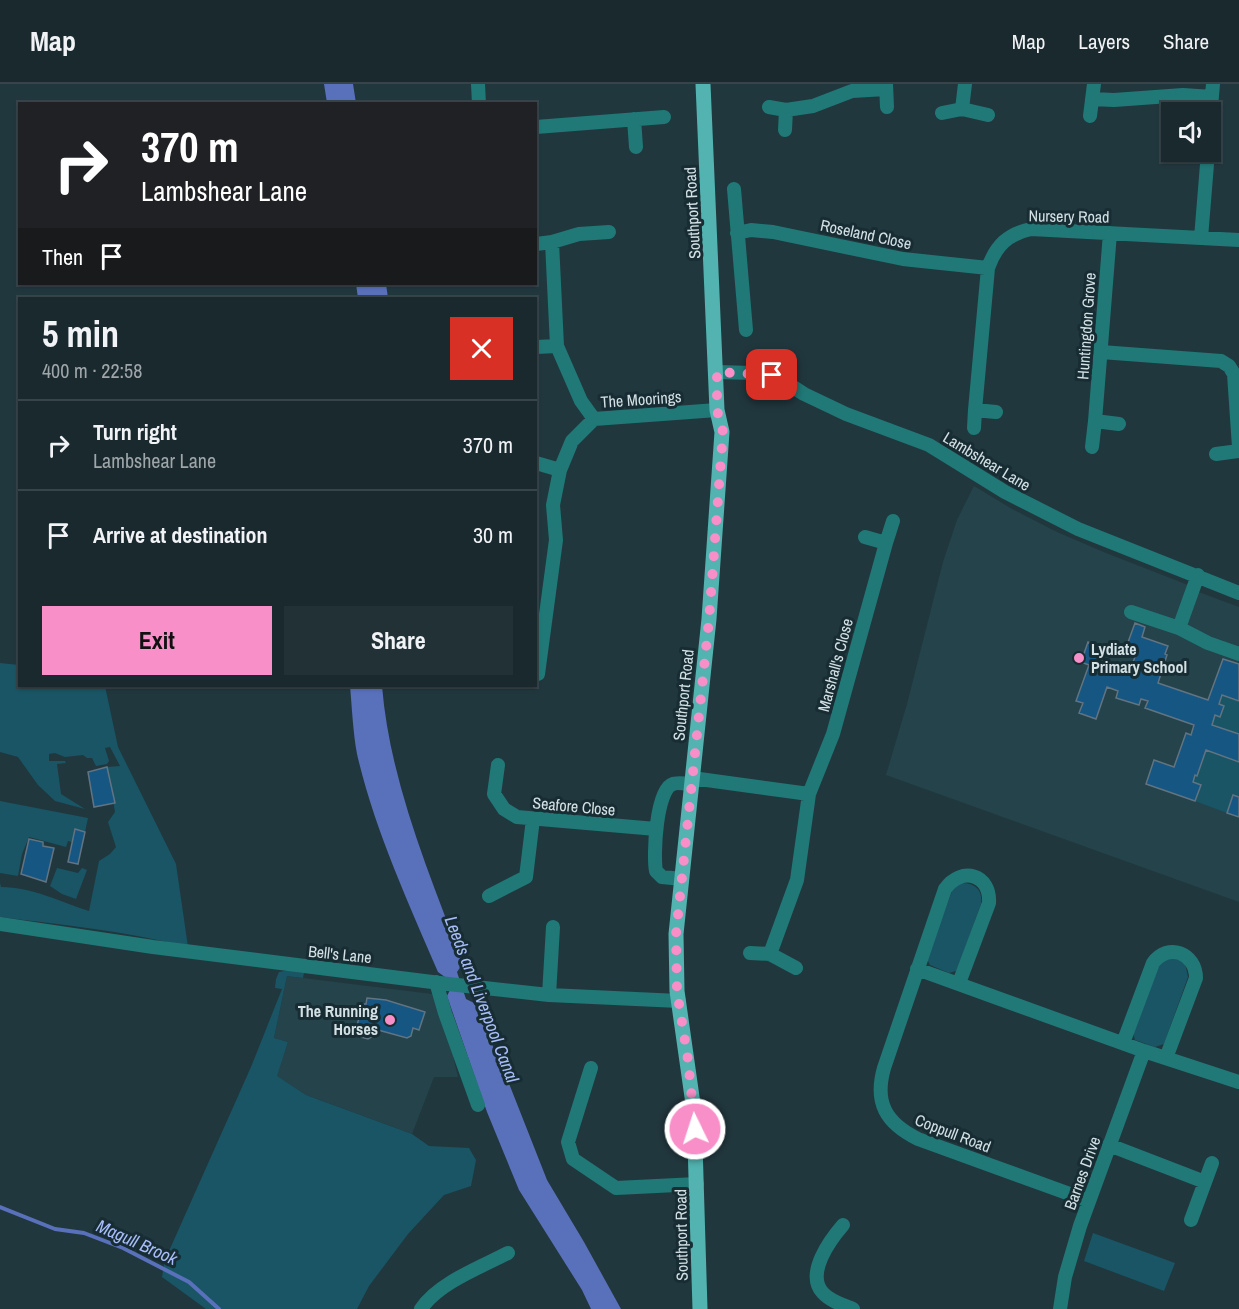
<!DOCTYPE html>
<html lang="en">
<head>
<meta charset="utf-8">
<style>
	body { margin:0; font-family:"Archivo Narrow",sans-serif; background:#223136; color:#f1f3f6; height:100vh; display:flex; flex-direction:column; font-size:22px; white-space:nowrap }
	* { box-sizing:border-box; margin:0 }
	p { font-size:20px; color:#9fa6aa }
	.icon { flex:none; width:33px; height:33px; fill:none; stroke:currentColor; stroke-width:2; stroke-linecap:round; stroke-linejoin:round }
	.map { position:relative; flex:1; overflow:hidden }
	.side { position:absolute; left:18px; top:213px; width:519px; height:390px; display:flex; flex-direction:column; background:#19292e; border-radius:0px; box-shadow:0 2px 4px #0004,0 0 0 2px #37454a }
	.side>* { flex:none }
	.hud { position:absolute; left:18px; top:18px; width:519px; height:183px; border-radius:0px; box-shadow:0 2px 4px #0004,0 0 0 2px #37454a; background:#202124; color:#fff; overflow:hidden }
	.controls { position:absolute; left:1161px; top:18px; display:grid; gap:12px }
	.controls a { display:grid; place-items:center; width:60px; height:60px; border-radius:0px; background:#19292e; box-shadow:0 2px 4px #0004,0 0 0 2px #37454a; font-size:30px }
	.pin { position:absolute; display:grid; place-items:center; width:51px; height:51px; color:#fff; margin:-26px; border-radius:12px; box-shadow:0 3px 9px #0006 }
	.me { position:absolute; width:66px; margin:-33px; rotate:356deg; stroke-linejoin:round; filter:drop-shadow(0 0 4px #0008) }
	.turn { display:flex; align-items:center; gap:21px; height:126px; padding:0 24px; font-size:27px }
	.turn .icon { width:78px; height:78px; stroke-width:2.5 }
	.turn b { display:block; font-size:42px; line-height:51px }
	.then { display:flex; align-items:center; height:57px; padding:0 24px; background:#0003; gap:12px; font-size:22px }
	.round { display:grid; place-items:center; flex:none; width:63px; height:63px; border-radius:0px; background:#223136 }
	.overview { display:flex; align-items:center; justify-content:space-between; height:102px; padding:0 24px }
	h1 { font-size:36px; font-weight:700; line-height:45px }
	.cta { display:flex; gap:12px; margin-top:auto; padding:12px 24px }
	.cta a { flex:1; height:69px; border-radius:0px; background:#f98fc8; color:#111; font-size:24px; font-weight:700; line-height:69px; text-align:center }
	.cta a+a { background:#223136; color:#f1f3f6 }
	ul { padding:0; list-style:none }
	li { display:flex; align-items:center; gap:18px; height:90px; padding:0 24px; border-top:2px solid #37454a }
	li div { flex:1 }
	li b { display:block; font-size:22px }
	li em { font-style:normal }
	header { display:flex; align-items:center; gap:36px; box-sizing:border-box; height:84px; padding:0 30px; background:#19292e; border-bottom:2px solid #37454a }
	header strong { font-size:28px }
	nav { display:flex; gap:33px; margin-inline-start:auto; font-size:21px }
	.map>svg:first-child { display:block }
	.built { fill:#24434b }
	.green { fill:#195564 }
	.water { fill:#5970bb }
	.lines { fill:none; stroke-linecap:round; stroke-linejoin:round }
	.stream { stroke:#5970bb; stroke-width:4 }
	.building { fill:#155682; stroke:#627381; stroke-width:1.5 }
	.minor { stroke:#207977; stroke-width:14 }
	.major { stroke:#52b3b0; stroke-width:15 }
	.route { stroke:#f98fc8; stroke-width:10; stroke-dasharray:0 18 }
	.poi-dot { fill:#f98fc8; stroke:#172d33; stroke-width:2 }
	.labels { text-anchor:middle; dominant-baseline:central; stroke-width:6; stroke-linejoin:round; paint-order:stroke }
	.street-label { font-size:16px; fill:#d3e0e4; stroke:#172d33 }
	.poi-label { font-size:16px; font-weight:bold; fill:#d3e0e4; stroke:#172d33; text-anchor:start }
	.water-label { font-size:18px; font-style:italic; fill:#a8bdfa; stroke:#172d33 }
</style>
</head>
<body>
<header>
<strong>Map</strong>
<nav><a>Map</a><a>Layers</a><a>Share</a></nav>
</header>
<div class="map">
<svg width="1239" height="1225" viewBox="0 0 1239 1225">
	<rect width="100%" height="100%" fill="#21373e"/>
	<path class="built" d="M974,402L1012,425L1057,448L1106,469L1188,501V504L1239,523V818L886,691L907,620L943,478L957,436Z
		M287,892L432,910L441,921L458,993H434L412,1050L306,1011L276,992L288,958L274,954Z"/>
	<path class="green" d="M0,579L19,581L20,602H105L118,663L176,780L188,863C126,847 63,841 0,833V799L1,803C32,803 61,818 89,827L99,777L110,770L116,763L108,738L115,728L107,683L120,682L110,663L105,664L109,677L107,680L96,682L92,674H87L83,671L65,673L55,669L49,670V677H65L66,679L57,680L61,710L85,725L55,717L38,701L18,673L0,668Z
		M1222,611L1239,617V650L1212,641L1215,631L1224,622L1219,620Z
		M1206,666L1239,678V713L1227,729L1195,717L1200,701L1193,698L1195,691L1197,692Z
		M0,717L88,734L85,748L75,746L72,758L68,757L66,763L29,753L22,770L18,792L0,789Z
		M57,784L78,789L82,784L87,786L76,815L62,810L50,802Z
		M962,799C975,799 983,806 981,820L958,884L956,887L949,889L930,881L927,875L953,804Z
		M1176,873L1185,879L1188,893L1164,960L1155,963L1135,956L1133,949L1161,877Z
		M289,886L304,889L303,894L287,892L274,954L288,958L277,992L306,1011L412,1050L429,1062L469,1064L476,1076L471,1102L444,1111L408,1150L369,1202L357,1225H206L162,1193L165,1176L251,983L282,905L275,904L276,895L279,888Z
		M1093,1149L1175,1179L1164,1207L1084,1177Z"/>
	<path class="water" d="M324,0H353L356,19H327Z
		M356,200H386L388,214H358Z
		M350,602H382C390,698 429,789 463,879L457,888L466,915L474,919L508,997L547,1096L584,1158L621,1225H591L582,1206L519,1106L487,1028L447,912L451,904L449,896L438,888C408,818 374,744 357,670C353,648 352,624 350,602Z"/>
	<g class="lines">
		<path class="stream" d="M0,1123L55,1145L84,1149L123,1164L189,1198L219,1225"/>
	</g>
	<path class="building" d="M1135,539L1145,543L1142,553L1168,562L1165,570L1167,571L1158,599L1208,616L1223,575L1239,580V617L1222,611L1219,620L1224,622L1220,633L1215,631L1212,641L1239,650V678L1206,666L1197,692L1195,691L1193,698L1201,701L1195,717L1146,700L1154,676L1174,683L1186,649L1191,651L1194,641L1145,624L1148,617L1141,615L1139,621L1116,614L1118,607L1107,603L1096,635L1079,629L1083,619L1076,617L1089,581L1081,578L1088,558L1103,564L1099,575L1130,586L1138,565L1127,561Z
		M107,683L115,719L94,723L88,688Z
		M1233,711L1239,713V733L1227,729Z
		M75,745L85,748L78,780L68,778Z
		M29,755L43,758V762L54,764L46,798L21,790Z
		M367,914L386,916L425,928L419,946L413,944L411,952L407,954L378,946L377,950L368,955L357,952L355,948L363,920H366Z"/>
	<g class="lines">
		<path class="minor" d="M478,0L479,20
			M886,0L887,23
			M1092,15L1114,16L1183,11L1212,13
			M769,23L786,26L785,46
			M962,25L965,0
			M786,26L813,22L852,7L886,5
			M942,29L962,25L988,31
			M1090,32L1094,0
			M634,35L636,63
			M1210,35L1213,0
			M536,43L664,33
			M734,105L746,246
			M737,149L751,146L773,148L903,175L988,184
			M1201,154L1208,68
			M552,158L557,262L581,317L594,335
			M536,160L552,158L579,150L609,148
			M536,263L557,262
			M1101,268L1221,277L1229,282L1234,290L1239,363
			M717,288L753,289L776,292L804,310L846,330L929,361L1005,408L1078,445L1239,509
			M975,326L988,184C996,161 1008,150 1031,145L1239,156
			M1095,337L1110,149
			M974,344L975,326L996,328
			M1092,363L1095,337L1119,340
			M1216,370L1239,367
			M536,379L560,386
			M865,453L886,459L893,437
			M1198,491L1179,544L1208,559L1239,570
			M1131,528L1179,544
			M538,590L556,456L553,421L560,386L572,357L594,335L717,326
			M498,681L494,710L504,725L517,733L656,745
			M692,694L809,710
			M682,795L662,793L656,787C653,772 656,705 673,700C677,698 686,700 692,700
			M489,812L526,793L533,735
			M0,840L153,863L448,900L549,911L679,917
			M750,869L770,870L796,884
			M770,870L797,796L809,710L833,650L886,459
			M917,885L1144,967L1239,998
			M436,898L445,929L478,1021
			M959,899L989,819C991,790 961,782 945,805L884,984C874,1019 886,1039 918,1055L1089,1117
			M549,911L553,843
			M1123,959L1153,879C1168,858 1196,869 1196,894L1166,974
			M591,984L568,1058L573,1075L616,1104L697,1100
			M1109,1061L1205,1098
			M1191,1136L1212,1079
			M843,1141C830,1156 805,1190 823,1209C830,1217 843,1221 853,1225
			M421,1225C438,1199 481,1183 508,1169
			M1060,1225L1065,1193L1080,1142L1144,967"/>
		<path class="major" d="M700,1225L694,1027L677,907L676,850L709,535L722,348L717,326L703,0"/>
	</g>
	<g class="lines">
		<path class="route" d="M695,1045L688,976L677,907L676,850L709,536L723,348L717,326V288L772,291"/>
	</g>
	<g class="poi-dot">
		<circle cx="1079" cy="574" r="6"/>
		<circle cx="390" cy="936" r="6"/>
	</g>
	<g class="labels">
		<g class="street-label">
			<text transform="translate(692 129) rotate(-93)">Southport Road</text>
			<text transform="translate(1069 132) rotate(1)">Nursery Road</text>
			<text transform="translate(866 150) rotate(12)">Roseland Close</text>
			<text transform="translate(1086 242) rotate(-86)">Huntingdon Grove</text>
			<text transform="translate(641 315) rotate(-4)">The Moorings</text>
			<text transform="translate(987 377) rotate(31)">Lambshear Lane</text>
			<text transform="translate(835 581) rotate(-75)">Marshall's Close</text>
			<text transform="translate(683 611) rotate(-84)">Southport Road</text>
			<text transform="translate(574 722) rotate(5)">Seafore Close</text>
			<text transform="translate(340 870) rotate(6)">Bell's Lane</text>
			<text transform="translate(953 1049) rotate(21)">Coppull Road</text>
			<text transform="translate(1082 1089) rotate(-70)">Barnes Drive</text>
			<text transform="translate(681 1151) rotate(-91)">Southport Road</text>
		</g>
		<g class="poi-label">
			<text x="1091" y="565">Lydiate<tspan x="1091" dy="18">Primary School</tspan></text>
			<text x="378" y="927" text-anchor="end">The Running<tspan x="378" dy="18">Horses</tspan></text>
		</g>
		<g class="water-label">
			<text transform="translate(482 915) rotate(69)">Leeds and Liverpool Canal</text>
			<text transform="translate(137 1158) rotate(24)">Magull Brook</text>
		</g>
	</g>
</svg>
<div class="controls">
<a><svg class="icon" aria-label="sound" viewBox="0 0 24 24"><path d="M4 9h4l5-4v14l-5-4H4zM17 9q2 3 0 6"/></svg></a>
</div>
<div class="pin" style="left:772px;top:291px;background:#d93025"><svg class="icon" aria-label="arrive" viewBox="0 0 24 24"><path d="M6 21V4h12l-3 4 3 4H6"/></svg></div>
<svg class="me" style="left:695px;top:1045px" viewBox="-20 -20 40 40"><circle r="17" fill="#f98fc8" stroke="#fff" stroke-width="3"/><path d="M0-11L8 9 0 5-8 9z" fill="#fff"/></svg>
<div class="hud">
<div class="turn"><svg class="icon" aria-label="right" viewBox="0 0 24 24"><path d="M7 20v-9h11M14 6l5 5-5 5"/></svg><div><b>370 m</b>Lambshear Lane</div></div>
<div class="then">Then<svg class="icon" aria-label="arrive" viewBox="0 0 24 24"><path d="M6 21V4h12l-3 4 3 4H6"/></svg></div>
</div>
<section class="side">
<div class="overview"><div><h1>5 min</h1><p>400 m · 22:58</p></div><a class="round" style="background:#d93025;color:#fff"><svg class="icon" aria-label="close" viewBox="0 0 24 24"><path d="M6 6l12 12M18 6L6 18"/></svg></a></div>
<ul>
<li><svg class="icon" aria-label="right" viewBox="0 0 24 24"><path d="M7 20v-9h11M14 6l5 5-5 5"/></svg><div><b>Turn right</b><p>Lambshear Lane</p></div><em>370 m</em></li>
<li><svg class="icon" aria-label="arrive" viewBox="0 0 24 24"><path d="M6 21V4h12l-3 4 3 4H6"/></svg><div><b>Arrive at destination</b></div><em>30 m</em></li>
</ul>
<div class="cta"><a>Exit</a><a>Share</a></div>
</section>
</div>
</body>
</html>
